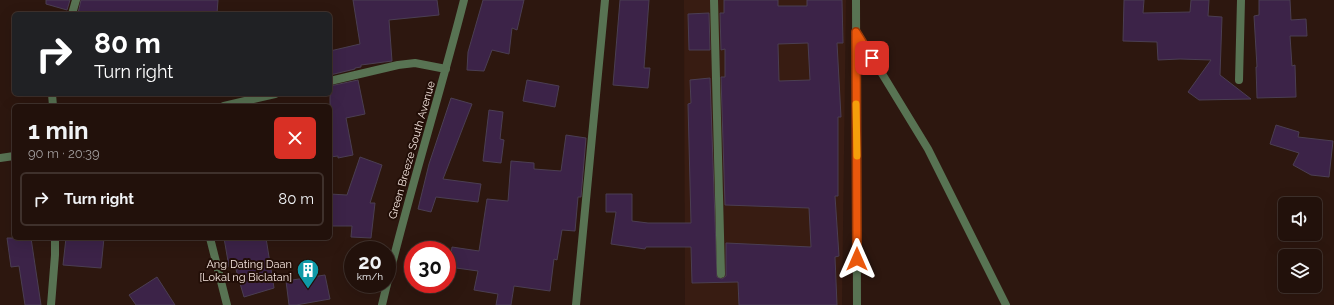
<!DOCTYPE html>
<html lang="en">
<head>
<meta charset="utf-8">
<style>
	body { margin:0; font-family:Raleway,sans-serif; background:#2a1a14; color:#f1f3f6; height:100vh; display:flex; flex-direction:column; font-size:15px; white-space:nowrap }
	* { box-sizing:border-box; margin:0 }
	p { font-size:13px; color:#a29d9d }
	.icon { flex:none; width:22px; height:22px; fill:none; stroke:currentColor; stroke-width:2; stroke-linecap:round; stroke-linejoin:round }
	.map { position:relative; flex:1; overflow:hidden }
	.side { position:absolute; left:12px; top:104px; width:320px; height:136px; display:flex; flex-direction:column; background:#22110b; border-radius:6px; box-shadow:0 4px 16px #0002,0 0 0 1px #3f312c }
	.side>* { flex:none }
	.banner { position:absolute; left:12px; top:12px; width:320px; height:84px; border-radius:6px; box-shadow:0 4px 16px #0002,0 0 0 1px #3f312c; background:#202124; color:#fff; overflow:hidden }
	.tools { position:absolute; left:1278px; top:197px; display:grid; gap:8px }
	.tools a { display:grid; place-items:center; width:44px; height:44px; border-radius:6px; background:#22110b; box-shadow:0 4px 16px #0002,0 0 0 1px #3f312c; font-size:20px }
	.speed { position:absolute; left:344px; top:241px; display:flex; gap:8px; font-size:20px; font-weight:700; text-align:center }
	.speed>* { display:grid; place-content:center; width:52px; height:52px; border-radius:50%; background:#22110b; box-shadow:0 4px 16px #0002,0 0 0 1px #3f312c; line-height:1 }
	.speed small { font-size:10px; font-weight:400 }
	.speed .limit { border:6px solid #d22; background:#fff; color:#111 }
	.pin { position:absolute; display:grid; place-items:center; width:34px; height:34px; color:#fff; margin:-17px; border-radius:8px; box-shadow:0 2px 6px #0006 }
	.me { position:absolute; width:44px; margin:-22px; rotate:0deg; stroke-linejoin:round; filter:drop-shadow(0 0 3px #0008) }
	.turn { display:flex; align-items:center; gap:14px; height:84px; padding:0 16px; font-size:18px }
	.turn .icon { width:52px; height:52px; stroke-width:2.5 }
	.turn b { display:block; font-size:28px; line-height:34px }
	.round { display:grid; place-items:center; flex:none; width:42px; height:42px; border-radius:6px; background:#2a1a14 }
	.headline { display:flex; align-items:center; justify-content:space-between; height:68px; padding:0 16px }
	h1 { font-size:24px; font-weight:700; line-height:30px }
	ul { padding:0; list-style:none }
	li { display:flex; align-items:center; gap:12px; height:54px; margin:0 8px 6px; padding:0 8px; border:2px solid #3f312c; border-radius:6px }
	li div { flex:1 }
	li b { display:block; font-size:15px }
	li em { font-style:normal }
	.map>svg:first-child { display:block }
	.built { fill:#381c12 }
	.building { fill:#3c2348; stroke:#4b3e52; fill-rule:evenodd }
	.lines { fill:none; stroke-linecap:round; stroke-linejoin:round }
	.lane { stroke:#587353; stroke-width:8 }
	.street { stroke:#587353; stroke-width:8 }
	.route-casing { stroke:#983908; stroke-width:10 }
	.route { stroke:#ea580c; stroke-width:7 }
	.slow { stroke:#f59e0b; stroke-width:7 }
	.labels { text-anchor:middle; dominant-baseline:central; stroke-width:4; stroke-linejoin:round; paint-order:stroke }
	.street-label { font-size:11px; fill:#f6e6e0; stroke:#220e07 }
	.poi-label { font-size:11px; fill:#f6e6e0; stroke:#220e07; text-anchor:end }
</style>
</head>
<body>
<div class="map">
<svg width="1334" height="305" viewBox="0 0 1334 305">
	<rect width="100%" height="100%" fill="#2d170f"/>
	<path class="built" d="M684,0H846L842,305H685Z"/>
	<path class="building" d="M46,0H70L67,10L46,4Z
		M81,0H218L217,14H80L78,13Z
		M353,0H437L439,15L389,20L392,61L361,65V67L355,68V69L330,75V51L360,44Z
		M483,0H524L517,30L512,28L509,54L492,50L484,71L467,70L468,52Z
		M620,0H649L644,68H650L648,88L613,85Z
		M724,0H778V6H807V0H842L843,43H837L841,117H838V196H835L839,256L835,257L837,305H739L738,282L692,283L691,247H646L645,249L611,244L616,212H606V194H632V221L648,223H691L688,104L691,103L690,80L710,78L717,277L722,279L726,276V243L811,247L809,208L725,205L721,77H725V49L721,50L720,13H724ZM808,43L810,80L779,81L778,44Z
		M1124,0H1144L1143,13L1190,12L1191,0H1209L1208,16L1222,17L1220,75L1251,99L1199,100L1188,92L1211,60L1180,59L1158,60L1157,42L1123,41Z
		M1259,0H1290L1291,20L1306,19L1307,36H1290L1292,66L1295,65L1296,97L1257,98L1256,67H1257L1254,16L1259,15Z
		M709,13L710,50H689L688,14Z
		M358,80L365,114L346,118L353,155L338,158V156L330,157V86Z
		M527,80L559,86L555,107L523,101Z
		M451,98L472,104L443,179L481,184L478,202L436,197L431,212L418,209L429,164Z
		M489,110L503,112L500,139L504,140L501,163L483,161Z
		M1276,125L1299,132L1298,137L1333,141L1329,177L1311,175L1293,165L1299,153L1270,144Z
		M566,135L586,138L581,197H578L575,231L562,230L557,260L554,259L550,291L514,286L511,305H496L498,294L474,290L478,271L449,267L452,247L479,251L487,199L508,201L511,161L534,163V169L561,171Z
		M360,157L382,165L370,203H375L371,238L351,237L352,226H330V194L347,195Z
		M7,238H31L41,305H25L19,266L11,267Z
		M66,238H104L101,268L63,265Z
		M224,238H266L274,288L244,297L235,266L229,267Z
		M325,275L330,299L296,305H289L286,281Z
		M157,277L175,305H136L129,295Z"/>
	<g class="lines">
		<path class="lane" d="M714,0L721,274
			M210,238L227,305"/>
		<path class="street" d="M856,0L857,305
			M72,14L76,0
			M856,31L928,149L1006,305
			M1239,80L1241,0
			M330,81L398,65L415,63L446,69
			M52,94L53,106
			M224,106L275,94
			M0,158L14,156
			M51,305L55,255V238
			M382,305C406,202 438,102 464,0
			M576,305L605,0"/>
	</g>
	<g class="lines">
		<g class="route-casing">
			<path id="route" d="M857,259L856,32L872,58"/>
		</g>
		<use href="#route" class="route"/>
		<path class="slow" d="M856,104L857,156"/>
	</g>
	<defs>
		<g id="building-pin" transform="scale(1.15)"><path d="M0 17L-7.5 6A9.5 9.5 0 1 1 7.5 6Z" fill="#0f9aa8" stroke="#220e07"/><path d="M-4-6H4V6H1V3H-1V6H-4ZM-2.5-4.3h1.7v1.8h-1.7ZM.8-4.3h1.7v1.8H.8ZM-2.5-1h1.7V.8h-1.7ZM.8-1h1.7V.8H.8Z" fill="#fff"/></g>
	</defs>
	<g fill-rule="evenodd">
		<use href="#building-pin" x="308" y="270"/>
	</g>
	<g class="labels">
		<g class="street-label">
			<text transform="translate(412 150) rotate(-74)">Green Breeze South Avenue</text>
		</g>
		<g class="poi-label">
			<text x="292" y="264">Ang Dating Daan<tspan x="292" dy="13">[Lokal ng Biclatan]</tspan></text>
		</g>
	</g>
</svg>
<div class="tools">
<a><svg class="icon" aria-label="sound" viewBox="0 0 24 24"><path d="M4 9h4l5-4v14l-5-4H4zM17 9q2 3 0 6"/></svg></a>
<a><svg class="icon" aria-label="layers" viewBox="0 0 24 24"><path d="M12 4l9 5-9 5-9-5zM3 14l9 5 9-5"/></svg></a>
</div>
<div class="speed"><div>20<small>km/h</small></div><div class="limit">30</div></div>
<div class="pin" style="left:872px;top:58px;background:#d93025"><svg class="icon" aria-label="arrive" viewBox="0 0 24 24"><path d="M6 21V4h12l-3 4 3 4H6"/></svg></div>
<svg class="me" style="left:857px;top:259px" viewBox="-20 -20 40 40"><path d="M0-17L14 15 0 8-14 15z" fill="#ea580c" stroke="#fff" stroke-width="4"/></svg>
<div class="banner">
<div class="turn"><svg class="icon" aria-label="right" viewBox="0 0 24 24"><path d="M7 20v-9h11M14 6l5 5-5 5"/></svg><div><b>80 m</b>Turn right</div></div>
</div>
<section class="side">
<div class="headline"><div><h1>1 min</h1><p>90 m · 20:39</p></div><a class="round" style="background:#d93025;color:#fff"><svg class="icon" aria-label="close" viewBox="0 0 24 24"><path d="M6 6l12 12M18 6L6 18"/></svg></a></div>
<ul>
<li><svg class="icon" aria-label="right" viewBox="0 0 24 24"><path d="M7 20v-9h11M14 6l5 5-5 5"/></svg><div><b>Turn right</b></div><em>80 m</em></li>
</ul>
</section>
</div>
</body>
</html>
